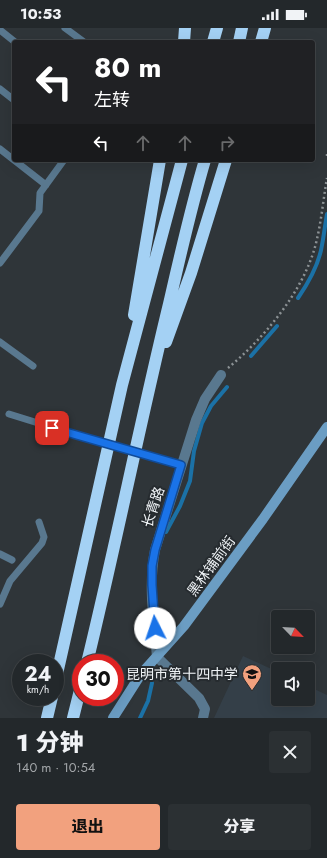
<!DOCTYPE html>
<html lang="zh">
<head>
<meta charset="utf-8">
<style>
	body { margin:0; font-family:Jost,"Noto Sans SC",sans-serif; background:#2b3033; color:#f1f3f6; height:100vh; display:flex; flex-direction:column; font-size:15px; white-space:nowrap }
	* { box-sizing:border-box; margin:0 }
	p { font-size:13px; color:#a3a6a9 }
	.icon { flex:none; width:22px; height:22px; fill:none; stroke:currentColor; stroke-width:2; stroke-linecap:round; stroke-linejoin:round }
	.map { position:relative; height:690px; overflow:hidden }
	.drawer { display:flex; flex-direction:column; background:#23282b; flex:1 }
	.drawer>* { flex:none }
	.guide { position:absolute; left:12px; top:12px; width:303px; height:122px; border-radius:4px; box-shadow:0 4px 16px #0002,0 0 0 1px #404447; background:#202124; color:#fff; overflow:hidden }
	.needle { width:26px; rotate:115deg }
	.fabs { position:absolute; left:271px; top:582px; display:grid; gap:8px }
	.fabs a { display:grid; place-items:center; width:44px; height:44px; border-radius:4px; background:#23282b; box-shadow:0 4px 16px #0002,0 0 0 1px #404447; font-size:20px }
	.speed { position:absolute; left:12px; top:626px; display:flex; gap:8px; font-size:20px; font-weight:700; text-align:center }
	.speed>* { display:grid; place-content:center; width:52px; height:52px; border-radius:50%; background:#23282b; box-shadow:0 4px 16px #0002,0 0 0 1px #404447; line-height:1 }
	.speed small { font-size:10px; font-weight:400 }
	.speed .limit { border:6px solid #d22; background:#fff; color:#111 }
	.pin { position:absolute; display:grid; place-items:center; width:34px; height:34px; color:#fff; margin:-17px; border-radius:8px; box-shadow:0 2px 6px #0006 }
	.me { position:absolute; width:44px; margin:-22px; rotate:356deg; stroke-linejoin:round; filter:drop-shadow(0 0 3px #0008) }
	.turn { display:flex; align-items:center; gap:14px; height:84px; padding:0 16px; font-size:18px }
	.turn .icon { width:52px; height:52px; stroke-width:2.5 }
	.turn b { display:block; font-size:28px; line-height:34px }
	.lanes { display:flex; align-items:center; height:38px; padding:0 16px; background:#0003; justify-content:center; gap:20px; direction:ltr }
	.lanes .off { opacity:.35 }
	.round { display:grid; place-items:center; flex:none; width:42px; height:42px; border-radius:4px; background:#2b3033 }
	.head { display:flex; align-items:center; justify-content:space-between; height:68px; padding:0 16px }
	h1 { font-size:24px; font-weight:800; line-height:30px }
	.button { display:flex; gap:8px; margin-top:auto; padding:8px 16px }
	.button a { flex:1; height:46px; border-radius:4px; background:#f2a17e; color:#111; font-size:16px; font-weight:800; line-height:46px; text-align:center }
	.button a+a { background:#2b3033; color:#f1f3f6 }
	.status { display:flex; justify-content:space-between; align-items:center; height:28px; padding:0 20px; background:#23282b; direction:ltr }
	.status svg { height:11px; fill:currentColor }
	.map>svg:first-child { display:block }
	.built { fill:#343f48 }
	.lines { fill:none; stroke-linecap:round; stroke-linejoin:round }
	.stream { stroke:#1b71a6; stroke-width:4 }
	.path { stroke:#8c9295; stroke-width:2.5; stroke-dasharray:2 3; stroke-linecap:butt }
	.lane { stroke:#59788f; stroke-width:7 }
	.street { stroke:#59788f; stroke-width:10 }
	.secondary { stroke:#6b9dc3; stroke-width:10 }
	.highway { stroke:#a4d1f4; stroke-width:12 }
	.route-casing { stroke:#114b97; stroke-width:10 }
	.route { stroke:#1a73e8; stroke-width:7 }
	.labels { text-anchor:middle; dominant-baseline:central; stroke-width:4; stroke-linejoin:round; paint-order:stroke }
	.street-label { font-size:14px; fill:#eff3f6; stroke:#262b2f }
	.poi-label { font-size:14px; fill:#eff3f6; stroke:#262b2f; text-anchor:end }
</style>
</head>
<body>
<div class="status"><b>10:53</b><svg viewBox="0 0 49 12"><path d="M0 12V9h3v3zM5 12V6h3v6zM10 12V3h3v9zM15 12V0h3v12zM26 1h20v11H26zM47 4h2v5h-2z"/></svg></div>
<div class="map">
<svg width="327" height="690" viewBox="0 0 327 690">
	<rect width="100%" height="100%" fill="#2f3539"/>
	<path class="built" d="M243,628L278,644V671H308V658L327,667V690H214Z"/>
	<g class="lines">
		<path class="stream" d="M298,270C309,254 319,237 322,217C324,207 325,197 327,186
			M251,328L277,298
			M166,504L180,478L190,453L194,423L202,395L211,378L227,359
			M140,690L148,673L152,655"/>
		<path class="path" d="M327,126V129
			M228,340C264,310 302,265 315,219C321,197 323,173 327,150"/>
		<path class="lane" d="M65,0L84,14
			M0,2L15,14
			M0,61L14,72
			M0,121L14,132
			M14,132L46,157
			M0,235L39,183L40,165L64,132
			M0,314L33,338
			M9,386L80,408L181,437
			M0,526L12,532
			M0,576L10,553L42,515L44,509L39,494"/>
		<path class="street" d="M203,690L205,681L199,670L157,629C154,594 148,557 155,522L196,392L205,371L221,347"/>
		<path class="secondary" d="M113,690L141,646L184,598L263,491L327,399"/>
		<path class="highway" d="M184,14L185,0
			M213,14L217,0
			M239,14L242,0
			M261,14L265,0
			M134,287L160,132
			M166,314L191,245L226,132
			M87,635C116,516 140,395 169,276C180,228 191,179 205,132
			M55,655L122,357L182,132
			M47,690L52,669
			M73,690L81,658"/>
	</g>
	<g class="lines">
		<g class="route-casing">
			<path id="route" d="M52,400L181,437L155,522L152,538V557L155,600"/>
		</g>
		<use href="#route" class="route"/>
	</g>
	<defs>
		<g id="school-pin" transform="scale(1)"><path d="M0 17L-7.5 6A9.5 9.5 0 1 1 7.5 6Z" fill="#f2a17e" stroke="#262b2f"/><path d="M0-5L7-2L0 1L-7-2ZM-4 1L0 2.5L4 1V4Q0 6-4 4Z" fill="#111"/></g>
	</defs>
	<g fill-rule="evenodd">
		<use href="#school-pin" x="252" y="646"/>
	</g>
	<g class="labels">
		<g class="street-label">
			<text transform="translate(153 479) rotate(-72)">长青路</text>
			<text transform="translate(211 538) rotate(-54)">黑林铺前街</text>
		</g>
		<g class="poi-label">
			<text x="238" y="646">昆明市第十四中学</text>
		</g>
	</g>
</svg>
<div class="fabs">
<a><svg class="needle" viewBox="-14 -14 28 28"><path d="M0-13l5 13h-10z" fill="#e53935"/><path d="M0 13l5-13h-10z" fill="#a3a6a9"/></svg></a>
<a><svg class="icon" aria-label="sound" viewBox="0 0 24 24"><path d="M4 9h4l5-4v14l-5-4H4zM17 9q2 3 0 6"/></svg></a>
</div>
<div class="speed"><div>24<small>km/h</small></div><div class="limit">30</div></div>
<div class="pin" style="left:52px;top:400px;background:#d93025"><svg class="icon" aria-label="arrive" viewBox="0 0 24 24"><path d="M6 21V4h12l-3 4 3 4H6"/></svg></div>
<svg class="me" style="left:155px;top:600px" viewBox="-20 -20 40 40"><circle r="19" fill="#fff"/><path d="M0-13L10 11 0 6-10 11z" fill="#1a73e8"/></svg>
<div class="guide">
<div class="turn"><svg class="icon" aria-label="left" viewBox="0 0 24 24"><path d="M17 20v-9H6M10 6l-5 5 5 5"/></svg><div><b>80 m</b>左转</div></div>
<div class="lanes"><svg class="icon" aria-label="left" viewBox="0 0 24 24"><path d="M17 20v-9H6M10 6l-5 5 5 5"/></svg><svg class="icon off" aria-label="ahead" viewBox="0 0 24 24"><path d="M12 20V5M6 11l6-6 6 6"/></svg><svg class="icon off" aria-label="ahead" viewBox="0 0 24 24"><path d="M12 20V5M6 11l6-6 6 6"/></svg><svg class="icon off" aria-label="right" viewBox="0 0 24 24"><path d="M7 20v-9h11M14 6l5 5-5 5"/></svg></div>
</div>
</div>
<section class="drawer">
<div class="head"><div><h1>1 分钟</h1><p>140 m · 10:54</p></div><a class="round"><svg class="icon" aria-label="close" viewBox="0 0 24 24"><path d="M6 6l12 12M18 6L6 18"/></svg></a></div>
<div class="button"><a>退出</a><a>分享</a></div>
</section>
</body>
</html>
